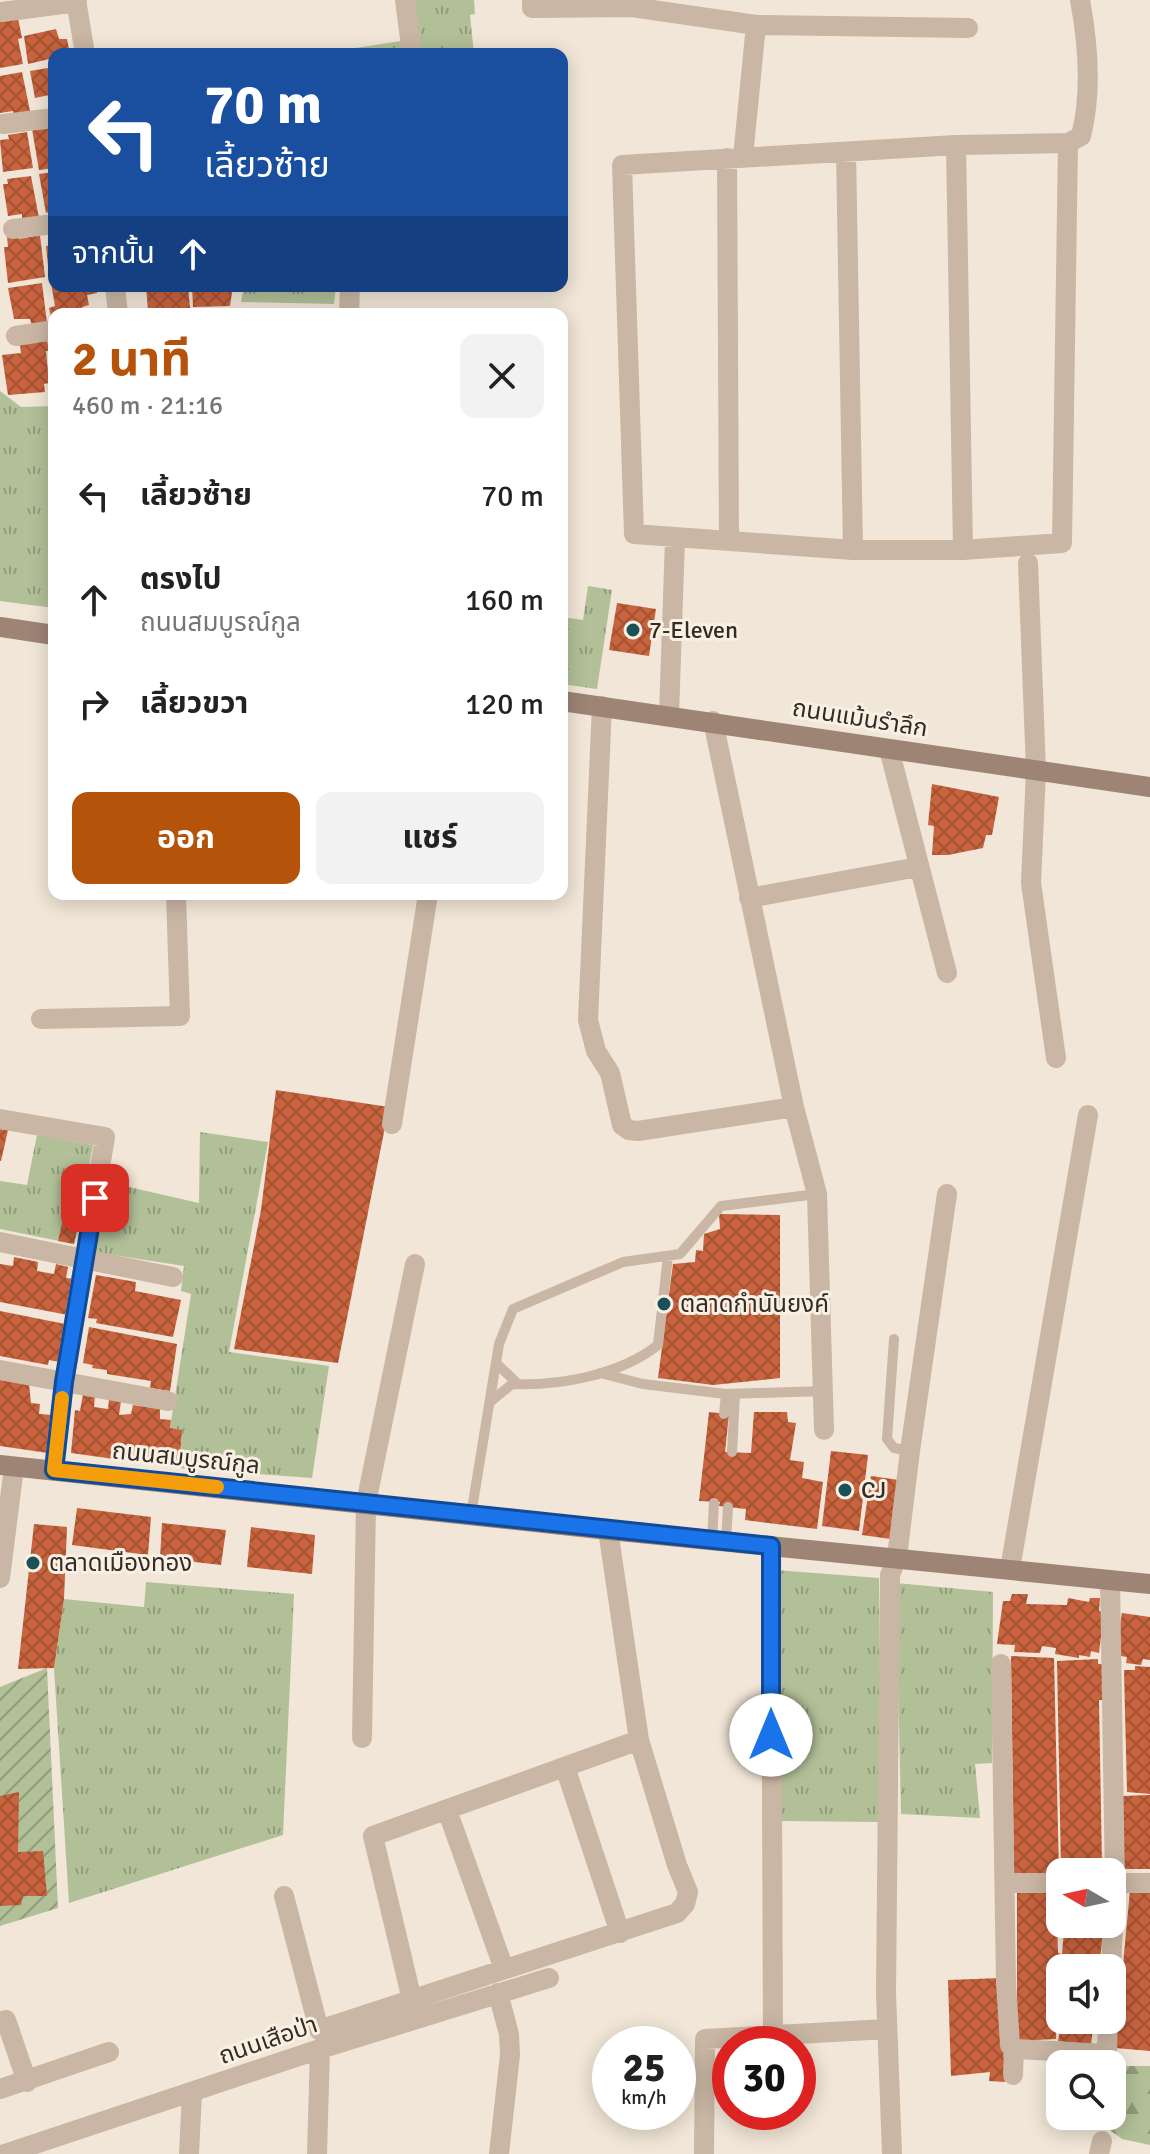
<!DOCTYPE html>
<html lang="th">
<head>
<meta charset="utf-8">
<style>
	body { margin:0; font-family:Signika,"Noto Sans Thai",sans-serif; background:#f2f2f2; color:#222; height:100vh; display:flex; flex-direction:column; font-size:30px; white-space:nowrap }
	* { box-sizing:border-box; margin:0 }
	p { font-size:26px; color:#767676 }
	.icon { flex:none; width:44px; height:44px; fill:none; stroke:currentColor; stroke-width:2; stroke-linecap:round; stroke-linejoin:round }
	.map { position:relative; flex:1; overflow:hidden }
	.side { position:absolute; left:48px; top:308px; width:520px; height:592px; display:flex; flex-direction:column; background:#fff; border-radius:16px; box-shadow:0 4px 20px #0003 }
	.side>* { flex:none }
	.top-card { position:absolute; left:48px; top:48px; width:520px; height:244px; border-radius:16px; box-shadow:0 4px 20px #0003; background:#1a4fa0; color:#fff; overflow:hidden }
	.needle { width:52px; rotate:279deg }
	.controls { position:absolute; left:1046px; top:1858px; display:grid; gap:16px }
	.controls a { display:grid; place-items:center; width:80px; height:80px; border-radius:16px; background:#fff; box-shadow:0 4px 20px #0003; font-size:40px }
	.speed { position:absolute; left:592px; top:2026px; display:flex; gap:16px; font-size:40px; font-weight:700; text-align:center }
	.speed>* { display:grid; place-content:center; width:104px; height:104px; border-radius:50%; background:#fff; box-shadow:0 4px 20px #0003; line-height:1 }
	.speed small { font-size:20px; font-weight:400 }
	.speed .limit { border:12px solid #d22; background:#fff; color:#111 }
	.pin { position:absolute; display:grid; place-items:center; width:68px; height:68px; color:#fff; margin:-34px; border-radius:16px; box-shadow:0 4px 12px #0006 }
	.me { position:absolute; width:88px; margin:-44px; rotate:0deg; stroke-linejoin:round; filter:drop-shadow(0 0 6px #0008) }
	.turn { display:flex; align-items:center; gap:28px; height:168px; padding:0 24px; font-size:36px }
	.turn .icon { width:104px; height:104px; stroke-width:2.5 }
	.turn b { display:block; font-size:56px; line-height:68px }
	.then { display:flex; align-items:center; height:76px; padding:0 24px; background:#0003; gap:16px; font-size:30px }
	.round { display:grid; place-items:center; flex:none; width:84px; height:84px; border-radius:16px; background:#f2f2f2 }
	.overview { display:flex; align-items:center; justify-content:space-between; height:136px; padding:0 24px }
	h1 { font-size:48px; font-weight:700; line-height:60px; color:#b45309 }
	.button { display:flex; gap:16px; margin-top:auto; padding:16px 24px }
	.button a { flex:1; height:92px; border-radius:16px; background:#b45309; color:#fff; font-size:32px; font-weight:700; line-height:92px; text-align:center }
	.button a+a { background:#f2f2f2; color:#222 }
	ul { padding:0; list-style:none }
	li { display:flex; align-items:center; gap:24px; height:104px; padding:0 24px }
	li div { flex:1 }
	li b { display:block; font-size:30px }
	li em { font-style:normal }
	.map>svg:first-child { display:block }
	.grass { fill:url(#grass-tufts) }
	.forest { fill:url(#forest-firs) }
	.garden { fill:url(#garden-furrows) }
	.building { fill:url(#building-cross-hatch) }
	.lines { fill:none; stroke-linecap:round; stroke-linejoin:round }
	.lane { stroke:#c9b6a4; stroke-width:10 }
	.street { stroke:#c9b6a4; stroke-width:20 }
	.secondary { stroke:#9d8475; stroke-width:20 }
	.route-casing { stroke:#114b97; stroke-width:20 }
	.route { stroke:#1a73e8; stroke-width:14 }
	.slow { stroke:#f59e0b; stroke-width:14 }
	.poi-dot { fill:#1b5156; stroke:#f9f0e4; stroke-width:3 }
	.labels { text-anchor:middle; dominant-baseline:central; stroke-width:6; stroke-linejoin:round; paint-order:stroke }
	.poi-label { font-size:24px; fill:#342a26; stroke:#f9f0e4; text-anchor:start }
	.street-label { font-size:24px; fill:#342a26; stroke:#f9f0e4 }
</style>
</head>
<body>
<div class="map">
<svg width="1150" height="2154" viewBox="0 0 1150 2154">
	<defs>
		<pattern id="grass-tufts" width="24" height="20" patternUnits="userSpaceOnUse" patternTransform="scale(2)"><rect width="24" height="20" fill="#b2c098"/><path d="M3 7l-1-3M5 7V3M7 7l1-3M15 17l-1-3M17 17v-4M19 17l1-3" fill="none" stroke="#929c7c"/></pattern>
		<pattern id="forest-firs" width="22" height="20" patternUnits="userSpaceOnUse" patternTransform="scale(2)"><rect width="22" height="20" fill="#b2c098"/><path d="M5 1l3.5 6h-7zM16 11l3.5 6h-7z" fill="#929c7c"/></pattern>
		<pattern id="garden-furrows" width="10" height="10" patternUnits="userSpaceOnUse" patternTransform="scale(2)"><rect width="10" height="10" fill="#b2c098"/><path d="M-1 1l2-2M0 10L10 0M9 11l2-2" fill="none" stroke="#929c7c"/></pattern>
		<pattern id="building-cross-hatch" width="8" height="8" patternUnits="userSpaceOnUse" patternTransform="scale(2)"><rect width="8" height="8" fill="#c8633e"/><path d="M0 0l8 8M0 8l8-8" fill="none" stroke="#a35234"/></pattern>
	</defs>
	<rect width="100%" height="100%" fill="#f1e6d7"/>
	<path class="grass" d="M411,0H474L475,14L470,15L474,54H418Z
		M401,41L403,54H338L355,48Z
		M244,286H336L334,304L241,302Z
		M0,391L21,407L54,406V608L0,601Z
		M588,586L612,590L597,689L562,684V617L583,620Z
		M200,1132L268,1142L229,1352L329,1366L312,1478L179,1468L182,1431L170,1428L191,1294L181,1291L184,1266L94,1252L107,1182L199,1203Z
		M37,1135L93,1145L74,1244L0,1229V1181L27,1185Z
		M775,1570L879,1578L881,1822L780,1821Z
		M146,1582L294,1594L283,1835L69,1903L54,1668L64,1599L144,1607Z
		M896,1583L993,1592L992,1763L975,1764L980,1818L901,1814Z"/>
	<path class="forest" d="M1112,2066H1150V2145L1122,2139L1111,2131Z"/>
	<path class="garden" d="M47,1668L58,1908L0,1926V1687Z"/>
	<path class="building" d="M18,18L22,38L18,39L23,64L0,68V20Z
		M56,29L59,39H67L70,54H54V58L28,64L24,36Z
		M54,67V94L35,98L30,71Z
		M22,72L30,111L13,114V111L0,113V76Z
		M54,126V168L39,170L32,129Z
		M27,132L33,168L3,172L0,140L9,139L8,135Z
		M54,172V211L46,213L39,174Z
		M31,176L39,218L22,220V214L8,216L3,184H8L7,179Z
		M40,235L45,277L8,283L4,247H8L7,237L19,236V239Z
		M54,245V275L49,276L46,246Z
		M54,282V286H97V293L87,295L89,305L82,307L83,314H54L53,325L49,308L55,306L51,283Z
		M42,283L47,323L32,326L30,319H14L8,288Z
		M146,286H188L190,308L148,311Z
		M192,286H233L230,306L193,307Z
		M47,340L49,351H46L49,383L44,384L45,392L8,395L2,355L21,353L20,345Z
		M54,352V381H52L48,353Z
		M617,603L656,609L649,656L609,650Z
		M932,784L999,797L992,835H986L983,848L948,855H932L934,826L928,825Z
		M276,1090L389,1107L338,1363L234,1349L261,1210Z
		M0,1129L8,1130L1,1161H0Z
		M719,1214L780,1215V1378L713,1385L658,1378L673,1264L695,1262L696,1250L703,1251L704,1234L720,1229Z
		M63,1219L79,1221L74,1244L58,1241Z
		M14,1257L38,1262L37,1271L54,1274L56,1264L68,1267L66,1278L74,1279L68,1315L0,1302V1264L13,1266Z
		M96,1275L136,1282L135,1291L181,1300L173,1337L96,1323L97,1319L88,1318Z
		M0,1311L65,1324L59,1362L49,1360L48,1365L0,1356Z
		M89,1327L177,1344L170,1391L150,1388L151,1381L107,1374V1370L92,1368L93,1365L83,1363Z
		M0,1378L29,1384L31,1403L40,1404L39,1414L53,1415L48,1453L0,1446Z
		M83,1394L95,1396L94,1407L108,1409L109,1399L121,1401L119,1415L131,1414L133,1405L160,1409V1419L171,1420L170,1428L182,1430L179,1468L71,1453L75,1410L80,1411Z
		M709,1412L729,1414L725,1452L751,1453L754,1412H787L788,1422L796,1423L790,1460L804,1462L802,1478L823,1482L817,1529L745,1520L746,1509L719,1506L720,1502L699,1501Z
		M831,1451L868,1455L859,1531L822,1526Z
		M871,1476L899,1480L891,1539L862,1535Z
		M77,1508L151,1517L148,1555L72,1545Z
		M162,1523L226,1530L221,1565L160,1558Z
		M34,1524L67,1527L64,1599L54,1668L18,1669Z
		M251,1527L315,1535L312,1574L247,1567Z
		M1012,1594H1028L1026,1604L1067,1605L1068,1598L1089,1602L1090,1598H1100L1099,1611L1104,1612L1099,1653L1091,1651L1090,1657L1079,1655V1658L1055,1654L1056,1648L1042,1646L1040,1653L1014,1652L1015,1645L997,1644L1003,1601H1010Z
		M1122,1613L1150,1617V1660L1143,1659L1141,1665L1126,1663L1127,1657L1115,1655Z
		M1011,1656L1054,1658L1059,1873L1014,1875Z
		M1098,1659V1664H1105V1700H1099L1102,1866L1061,1867L1057,1661Z
		M1135,1666L1150,1667V1794L1127,1792L1124,1670H1135Z
		M19,1792L18,1852L43,1851L47,1896H23L21,1905L0,1906V1796Z
		M1150,1795V1869H1124L1121,1796Z
		M1017,1888L1056,1889L1058,1953L1062,1954L1064,1930L1059,1929L1060,1924H1104L1099,1968H1059V1982L1055,1984L1056,2039L1017,2041Z
		M1130,1891H1150V2051L1115,2048Z
		M1000,1978L1005,2082L989,2081L990,2072L951,2076L948,1980Z
		M1058,2020H1094L1091,2045L1058,2041L1061,2026H1057Z"/>
	<g class="lines">
		<path class="lane" d="M894,1339L887,1439L894,1448L910,1451
			M496,1363L518,1384
			M600,1373L643,1384L726,1394L824,1391
			M490,1402L512,1384C560,1386 620,1375 658,1345L668,1256
			M724,1414L726,1394
			M732,1452L735,1394
			M471,1515L499,1344L513,1309L623,1262L680,1254L721,1206L817,1194
			M712,1540L714,1503
			M726,1542L728,1507"/>
		<path class="street" d="M76,0L85,54
			M405,0L412,54
			M532,0V8L632,7L756,25L968,28
			M2,12L77,2
			M3,124L54,118
			M1068,143L1062,543L963,550H853L634,534L622,165L956,145L1068,143L1081,136C1092,93 1088,43 1080,0
			M956,145L963,550
			M846,152L853,550
			M743,157L756,25
			M727,158L729,541
			M13,229L54,224
			M115,286L118,314
			M349,314L350,286
			M16,336L54,330
			M1028,563L1036,771L1031,883L1056,1058
			M602,706L588,1020L596,1051L610,1073L622,1125L629,1130L638,1131L794,1107
			M669,715L675,539
			M713,721L794,1107L817,1194L824,1430
			M889,749L947,973
			M749,898L918,867
			M41,1019L180,1016L176,894
			M0,1119L105,1137L64,1382L54,1470
			M392,1124L428,894
			M0,1242L173,1277
			M0,1370L168,1401
			M771,1546L773,2037
			M1010,1569L1088,1115
			M0,1578L14,1467
			M1110,1580L1115,1883L1111,1968
			M1001,1664L1006,1983L1010,2045L1016,2049L1107,2054L1108,2020
			M362,1738L366,1503L415,1264
			M565,1767L620,1933
			M447,1810L504,1969
			M1005,1883H1060
			M1112,1883H1150
			M284,1896L319,2030L677,1913L685,1904L688,1892L677,1865L639,1740L608,1530
			M498,1993L509,2034L510,2055L499,2154
			M412,2000L373,1836L639,1740
			M0,2022L6,2020L27,2082
			M1013,2075L1014,2048
			M0,2089L109,2052
			M5,2154L320,2049L549,1978
			M189,2154L192,2093
			M317,2154L320,2049
			M704,2154L705,2039L887,2029
			M892,2154L886,1993L890,1575L897,1557L910,1451L947,1194
			M1099,2154L1102,2141"/>
		<path class="secondary" d="M0,627L54,635
			M562,701L1150,787
			M0,1465L599,1529L1150,1584"/>
	</g>
	<g class="lines">
		<g class="route-casing">
			<path id="route" d="M95,1198L64,1382L54,1470L771,1546V1735"/>
		</g>
		<use href="#route" class="route"/>
		<path class="slow" d="M62,1398L54,1470L217,1487"/>
	</g>
	<g class="poi-dot">
		<circle cx="633" cy="630" r="8"/>
		<circle cx="664" cy="1304" r="8"/>
		<circle cx="845" cy="1490" r="8"/>
		<circle cx="33" cy="1563" r="8"/>
	</g>
	<g class="labels">
		<g class="poi-label">
			<text x="649" y="630">7-Eleven</text>
			<text x="680" y="1304">ตลาดกำนันยงค์</text>
			<text x="861" y="1490">CJ</text>
			<text x="49" y="1563">ตลาดเมืองทอง</text>
		</g>
		<g class="street-label">
			<text transform="translate(860 718) rotate(9)">ถนนแม้นรำลึก</text>
			<text transform="translate(186 1458) rotate(6)">ถนนสมบูรณ์กูล</text>
			<text transform="translate(268 2040) rotate(-19)">ถนนเสือป่า</text>
		</g>
	</g>
</svg>
<div class="controls">
<a><svg class="needle" viewBox="-14 -14 28 28"><path d="M0-13l5 13h-10z" fill="#e53935"/><path d="M0 13l5-13h-10z" fill="#767676"/></svg></a>
<a><svg class="icon" aria-label="sound" viewBox="0 0 24 24"><path d="M4 9h4l5-4v14l-5-4H4zM17 9q2 3 0 6"/></svg></a>
<a><svg class="icon" aria-label="search" viewBox="0 0 24 24"><circle cx="10" cy="10" r="6"/><path d="M15 15l6 6"/></svg></a>
</div>
<div class="speed"><div>25<small>km/h</small></div><div class="limit">30</div></div>
<div class="pin" style="left:95px;top:1198px;background:#d93025"><svg class="icon" aria-label="arrive" viewBox="0 0 24 24"><path d="M6 21V4h12l-3 4 3 4H6"/></svg></div>
<svg class="me" style="left:771px;top:1735px" viewBox="-20 -20 40 40"><circle r="19" fill="#fff"/><path d="M0-13L10 11 0 6-10 11z" fill="#1a73e8"/></svg>
<div class="top-card">
<div class="turn"><svg class="icon" aria-label="left" viewBox="0 0 24 24"><path d="M17 20v-9H6M10 6l-5 5 5 5"/></svg><div><b>70 m</b>เลี้ยวซ้าย</div></div>
<div class="then">จากนั้น<svg class="icon" aria-label="ahead" viewBox="0 0 24 24"><path d="M12 20V5M6 11l6-6 6 6"/></svg></div>
</div>
<section class="side">
<div class="overview"><div><h1>2 นาที</h1><p>460 m · 21:16</p></div><a class="round"><svg class="icon" aria-label="close" viewBox="0 0 24 24"><path d="M6 6l12 12M18 6L6 18"/></svg></a></div>
<ul>
<li><svg class="icon" aria-label="left" viewBox="0 0 24 24"><path d="M17 20v-9H6M10 6l-5 5 5 5"/></svg><div><b>เลี้ยวซ้าย</b></div><em>70 m</em></li>
<li><svg class="icon" aria-label="ahead" viewBox="0 0 24 24"><path d="M12 20V5M6 11l6-6 6 6"/></svg><div><b>ตรงไป</b><p>ถนนสมบูรณ์กูล</p></div><em>160 m</em></li>
<li><svg class="icon" aria-label="right" viewBox="0 0 24 24"><path d="M7 20v-9h11M14 6l5 5-5 5"/></svg><div><b>เลี้ยวขวา</b></div><em>120 m</em></li>
</ul>
<div class="button"><a>ออก</a><a>แชร์</a></div>
</section>
</div>
</body>
</html>
